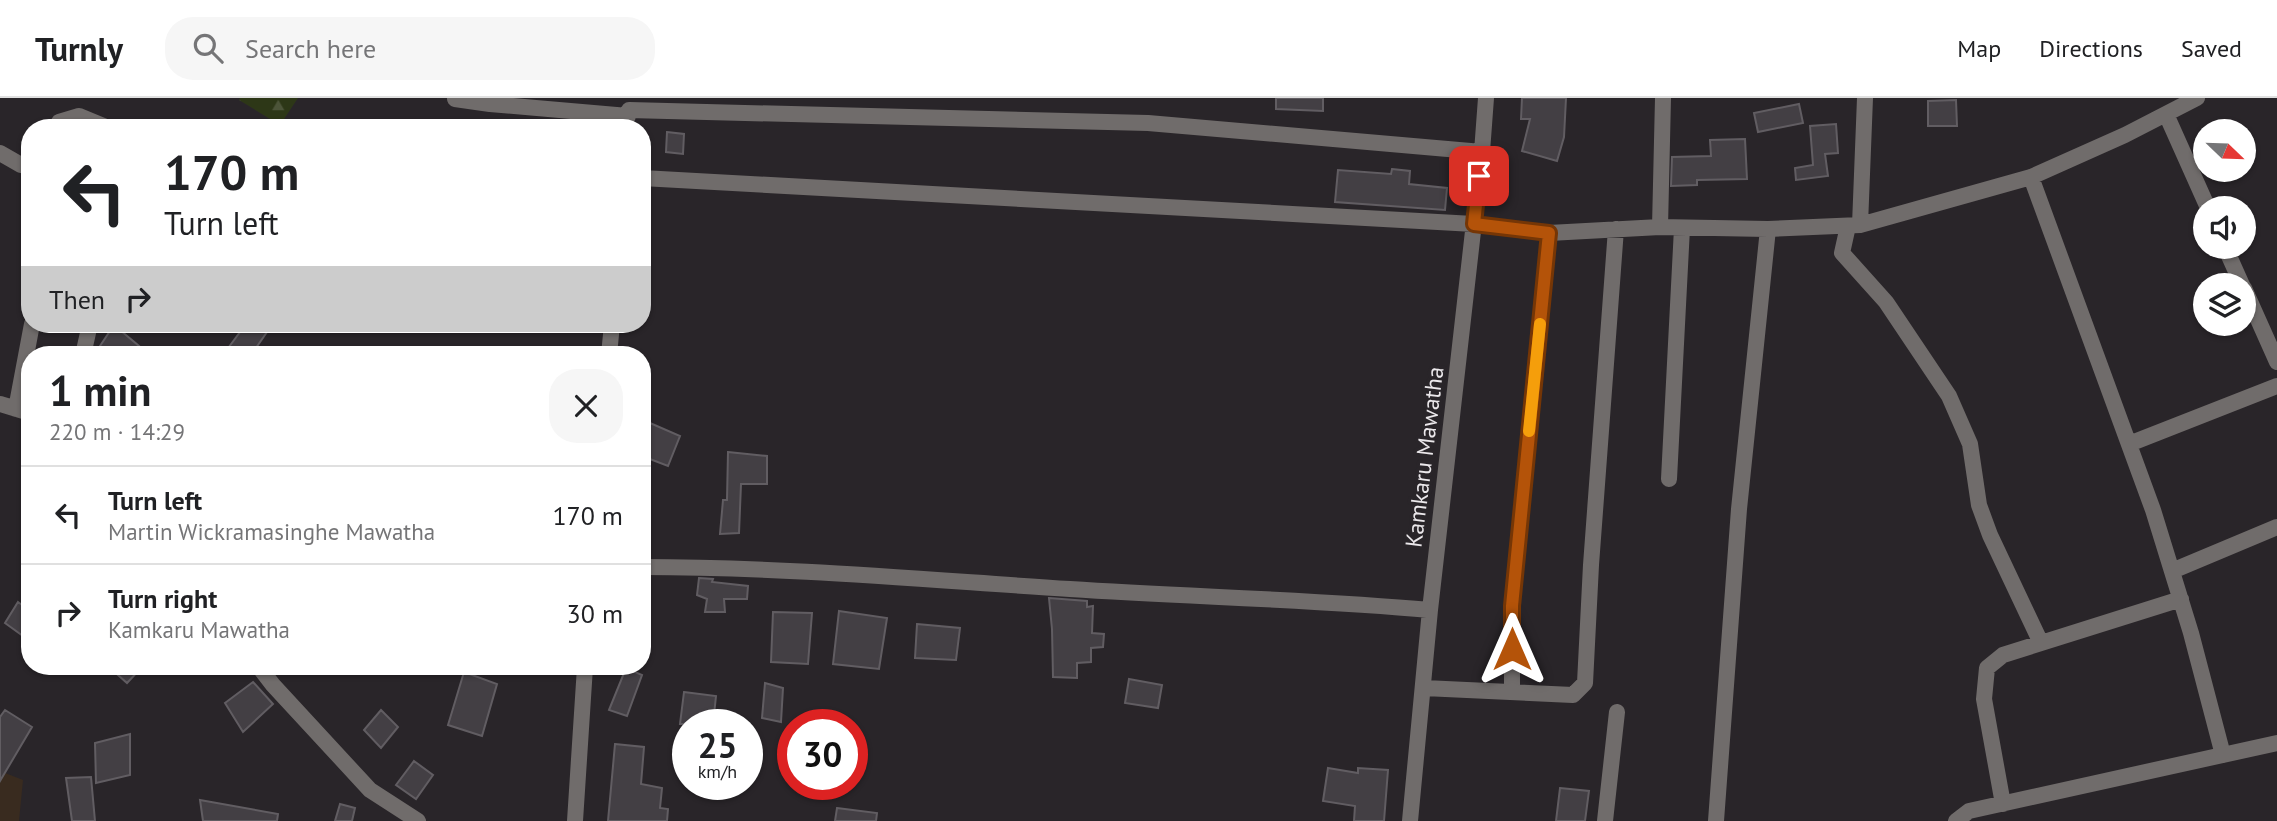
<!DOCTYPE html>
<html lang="en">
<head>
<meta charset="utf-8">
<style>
	body { margin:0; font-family:"PT Sans",sans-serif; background:#f6f6f6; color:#202124; height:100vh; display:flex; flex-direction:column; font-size:26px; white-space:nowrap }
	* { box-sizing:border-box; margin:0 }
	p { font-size:23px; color:#757577 }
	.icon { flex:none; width:38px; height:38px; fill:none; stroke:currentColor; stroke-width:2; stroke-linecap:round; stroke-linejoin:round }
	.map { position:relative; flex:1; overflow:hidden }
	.side { position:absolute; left:21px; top:248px; width:630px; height:329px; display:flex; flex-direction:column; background:#fff; border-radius:28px; box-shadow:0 2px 5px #0004 }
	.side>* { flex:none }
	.hud { position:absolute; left:21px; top:21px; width:630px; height:214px; border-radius:28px; box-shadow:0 2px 5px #0004; background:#fff; color:#202124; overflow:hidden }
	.needle { width:46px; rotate:113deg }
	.tools { position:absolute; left:2193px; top:21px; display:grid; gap:14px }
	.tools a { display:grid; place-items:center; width:63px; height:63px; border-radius:50%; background:#fff; box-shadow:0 2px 5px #0004; font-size:35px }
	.speed { position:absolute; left:672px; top:611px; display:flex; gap:14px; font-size:35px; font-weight:700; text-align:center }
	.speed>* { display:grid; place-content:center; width:91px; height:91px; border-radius:50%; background:#fff; box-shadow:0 2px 5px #0004; line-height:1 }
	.speed small { font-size:18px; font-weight:400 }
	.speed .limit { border:10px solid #d22; background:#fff; color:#111 }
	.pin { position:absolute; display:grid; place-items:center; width:60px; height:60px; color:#fff; margin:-30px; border-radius:14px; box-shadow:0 4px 10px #0006 }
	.me { position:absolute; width:77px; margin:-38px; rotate:0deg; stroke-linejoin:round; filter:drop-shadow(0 0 5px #0008) }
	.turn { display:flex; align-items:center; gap:24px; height:147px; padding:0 28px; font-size:32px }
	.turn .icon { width:91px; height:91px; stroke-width:2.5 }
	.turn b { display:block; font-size:49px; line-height:60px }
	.then { display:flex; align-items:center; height:66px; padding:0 28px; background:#0003; gap:14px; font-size:26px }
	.round { display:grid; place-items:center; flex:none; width:74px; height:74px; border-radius:28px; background:#f6f6f6 }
	.overview { display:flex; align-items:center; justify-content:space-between; height:119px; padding:0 28px }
	h1 { font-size:42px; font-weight:700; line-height:52px }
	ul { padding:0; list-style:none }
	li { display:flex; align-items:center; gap:21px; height:98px; padding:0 28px; border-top:2px solid #e0e0e0 }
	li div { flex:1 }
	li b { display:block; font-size:26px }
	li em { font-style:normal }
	header { display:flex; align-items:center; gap:42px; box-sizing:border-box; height:98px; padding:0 35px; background:#fff; border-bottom:2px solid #e0e0e0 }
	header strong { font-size:33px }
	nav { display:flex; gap:38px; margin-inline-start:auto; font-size:24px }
	.search { width:490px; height:63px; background:#f6f6f6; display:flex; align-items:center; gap:18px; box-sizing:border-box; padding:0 24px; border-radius:28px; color:#757577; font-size:26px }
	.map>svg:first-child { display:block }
	.commercial { fill:#392b1f }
	.forest { fill:url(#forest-firs) }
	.building { fill:#433f44; stroke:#615d62; stroke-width:2 }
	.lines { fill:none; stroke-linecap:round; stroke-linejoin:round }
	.minor { stroke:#706c6b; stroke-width:16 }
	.route-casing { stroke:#753606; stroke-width:18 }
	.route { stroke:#b45309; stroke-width:12 }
	.slow { stroke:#f59e0b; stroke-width:12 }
	.labels { text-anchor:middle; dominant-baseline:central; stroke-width:7; stroke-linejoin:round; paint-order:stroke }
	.street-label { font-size:23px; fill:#ebe8eb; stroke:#292529 }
</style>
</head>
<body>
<header>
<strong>Turnly</strong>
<div class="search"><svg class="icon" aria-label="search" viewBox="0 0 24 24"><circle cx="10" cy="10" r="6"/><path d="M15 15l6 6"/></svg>Search here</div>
<nav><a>Map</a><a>Directions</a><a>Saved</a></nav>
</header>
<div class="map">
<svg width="2277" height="723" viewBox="0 0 2277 723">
	<defs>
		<pattern id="forest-firs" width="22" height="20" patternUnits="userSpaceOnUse" patternTransform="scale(1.75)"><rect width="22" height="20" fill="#2d3717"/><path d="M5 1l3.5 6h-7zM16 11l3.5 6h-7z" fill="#4c5439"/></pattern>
	</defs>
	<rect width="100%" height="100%" fill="#292529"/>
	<path class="commercial" d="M0,673L23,682L19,723H0Z"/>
	<path class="forest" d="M240,0H298L280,27L239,2Z"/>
	<path class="building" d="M1276,0H1323V13L1276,11Z
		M1522,0H1566L1564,39L1557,63L1522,53L1530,21H1521Z
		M1956,2L1957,28H1928V3Z
		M1799,6L1803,25L1758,34L1754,15Z
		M1836,26L1838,55L1825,56L1828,78L1796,82L1795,70L1813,67L1810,28Z
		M667,34L684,36L683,56L666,54Z
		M1745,41L1747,81L1697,82V87L1671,88L1672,59L1711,58L1710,42Z
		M1392,71L1410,73L1409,86L1447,90L1445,112L1335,104L1338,72L1391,76Z
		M246,226H256L267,234L251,257H223Z
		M114,227L139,248L132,257H94Z
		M650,325L680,338L668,368L642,358V344Z
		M728,354L767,358V386H741L739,435L720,436L723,402H727Z
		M699,480L713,481L712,484L748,488L747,501H724L725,514H705L707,501L697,497Z
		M1049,500L1087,503V509L1093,508L1092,535L1104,536L1103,549L1091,550V564L1077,565V580L1053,579L1052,531Z
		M18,504L30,513V543L5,525Z
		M839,513L887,520L879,571L833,566Z
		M773,514L812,515L808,566L771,564Z
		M917,526L960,530L956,562L915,560Z
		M109,569H142L127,585Z
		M626,570L642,577L627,618L609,612Z
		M464,574L497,586L482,638L448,627Z
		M1129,581L1162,587L1158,610L1125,605Z
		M253,584L273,606L243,634L225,605Z
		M765,585L783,590L781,624L762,620Z
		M684,594L716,598L713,626H680Z
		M5,612L32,629L0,683V619Z
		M381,612L398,629L381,650L364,632Z
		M130,636V677L96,685L95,645Z
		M615,646L644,649L641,686L662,690L660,710L668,711L667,723H608Z
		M414,663L433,677L416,701L396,687Z
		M1328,670L1358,675V670L1388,672L1384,723H1354L1355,708L1323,703Z
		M91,679L95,723H72L66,680Z
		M1560,690L1589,693L1585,723H1556Z
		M200,702L278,716L277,723H203Z
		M340,706L355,710L352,723H335Z
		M837,710L877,715L876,723H835Z"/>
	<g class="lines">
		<path class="minor" d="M455,1L490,6L628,18
			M629,12L1148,25L1482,54
			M2166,16L2208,110
			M56,30L59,24L79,18L108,30
			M0,55L21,67L30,69
			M2031,79L2153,412L2191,535L2223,657
			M642,80L1474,126L1549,135L1660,129L1768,131L1860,127L2031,79L2125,37L2197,0
			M1860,127L1865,0
			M1848,128L1842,155L1886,204L1949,298L1970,346L1979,407L1990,437L2041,545
			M1660,129L1663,0
			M2225,149L2242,187
			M2244,190L2277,264
			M83,257L90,226
			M609,257L612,226
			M0,306L30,315
			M16,311L32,226
			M2129,346L2277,288
			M1669,381L1682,130
			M642,469C785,469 928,482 1070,491C1190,499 1310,501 1430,512
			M2172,473L2277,429
			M259,569L273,587L370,692L418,723
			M1424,590L1573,597L1585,585L1591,467L1616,131
			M1512,594V508L1549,135
			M2003,706L1984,601L1987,570L2003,557L2181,501
			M575,723L585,569
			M1410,723L1430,512L1482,54L1486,0
			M1605,723L1617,614
			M1716,723L1739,411L1768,131
			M1956,723L1969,713L2277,645"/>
	</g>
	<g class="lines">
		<g class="route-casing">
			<path id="route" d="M1479,78L1474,126L1549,135L1512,508V551"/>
		</g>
		<use href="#route" class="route"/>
		<path class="slow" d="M1529,333L1540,226"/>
	</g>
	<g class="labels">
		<g class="street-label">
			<text transform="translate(1424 359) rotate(-83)">Kamkaru Mawatha</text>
		</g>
	</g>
</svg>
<div class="tools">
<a><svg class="needle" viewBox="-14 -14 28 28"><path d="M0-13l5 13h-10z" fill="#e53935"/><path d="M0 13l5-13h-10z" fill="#757577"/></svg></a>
<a><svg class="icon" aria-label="sound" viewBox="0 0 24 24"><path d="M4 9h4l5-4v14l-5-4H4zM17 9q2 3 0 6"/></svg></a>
<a><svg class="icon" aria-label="layers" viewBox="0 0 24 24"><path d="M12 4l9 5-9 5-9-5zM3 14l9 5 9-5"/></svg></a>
</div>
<div class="speed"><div>25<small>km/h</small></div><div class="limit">30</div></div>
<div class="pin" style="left:1479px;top:78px;background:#d93025"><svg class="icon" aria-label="arrive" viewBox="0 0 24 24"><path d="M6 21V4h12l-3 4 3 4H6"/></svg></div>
<svg class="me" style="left:1512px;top:551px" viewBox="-20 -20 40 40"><path d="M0-17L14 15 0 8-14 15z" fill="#b45309" stroke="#fff" stroke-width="4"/></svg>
<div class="hud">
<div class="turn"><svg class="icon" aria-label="left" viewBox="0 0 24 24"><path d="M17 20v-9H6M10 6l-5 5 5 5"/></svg><div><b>170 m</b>Turn left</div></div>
<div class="then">Then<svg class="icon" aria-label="right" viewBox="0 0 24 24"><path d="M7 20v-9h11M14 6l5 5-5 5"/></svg></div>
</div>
<section class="side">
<div class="overview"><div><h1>1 min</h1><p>220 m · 14:29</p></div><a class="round"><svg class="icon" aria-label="close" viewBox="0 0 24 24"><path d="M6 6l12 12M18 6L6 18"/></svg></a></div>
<ul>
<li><svg class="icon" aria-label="left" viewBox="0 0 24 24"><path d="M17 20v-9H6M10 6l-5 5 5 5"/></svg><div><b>Turn left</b><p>Martin Wickramasinghe Mawatha</p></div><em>170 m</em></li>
<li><svg class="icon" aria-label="right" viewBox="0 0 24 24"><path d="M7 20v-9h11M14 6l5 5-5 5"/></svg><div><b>Turn right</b><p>Kamkaru Mawatha</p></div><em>30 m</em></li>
</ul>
</section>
</div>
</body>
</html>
